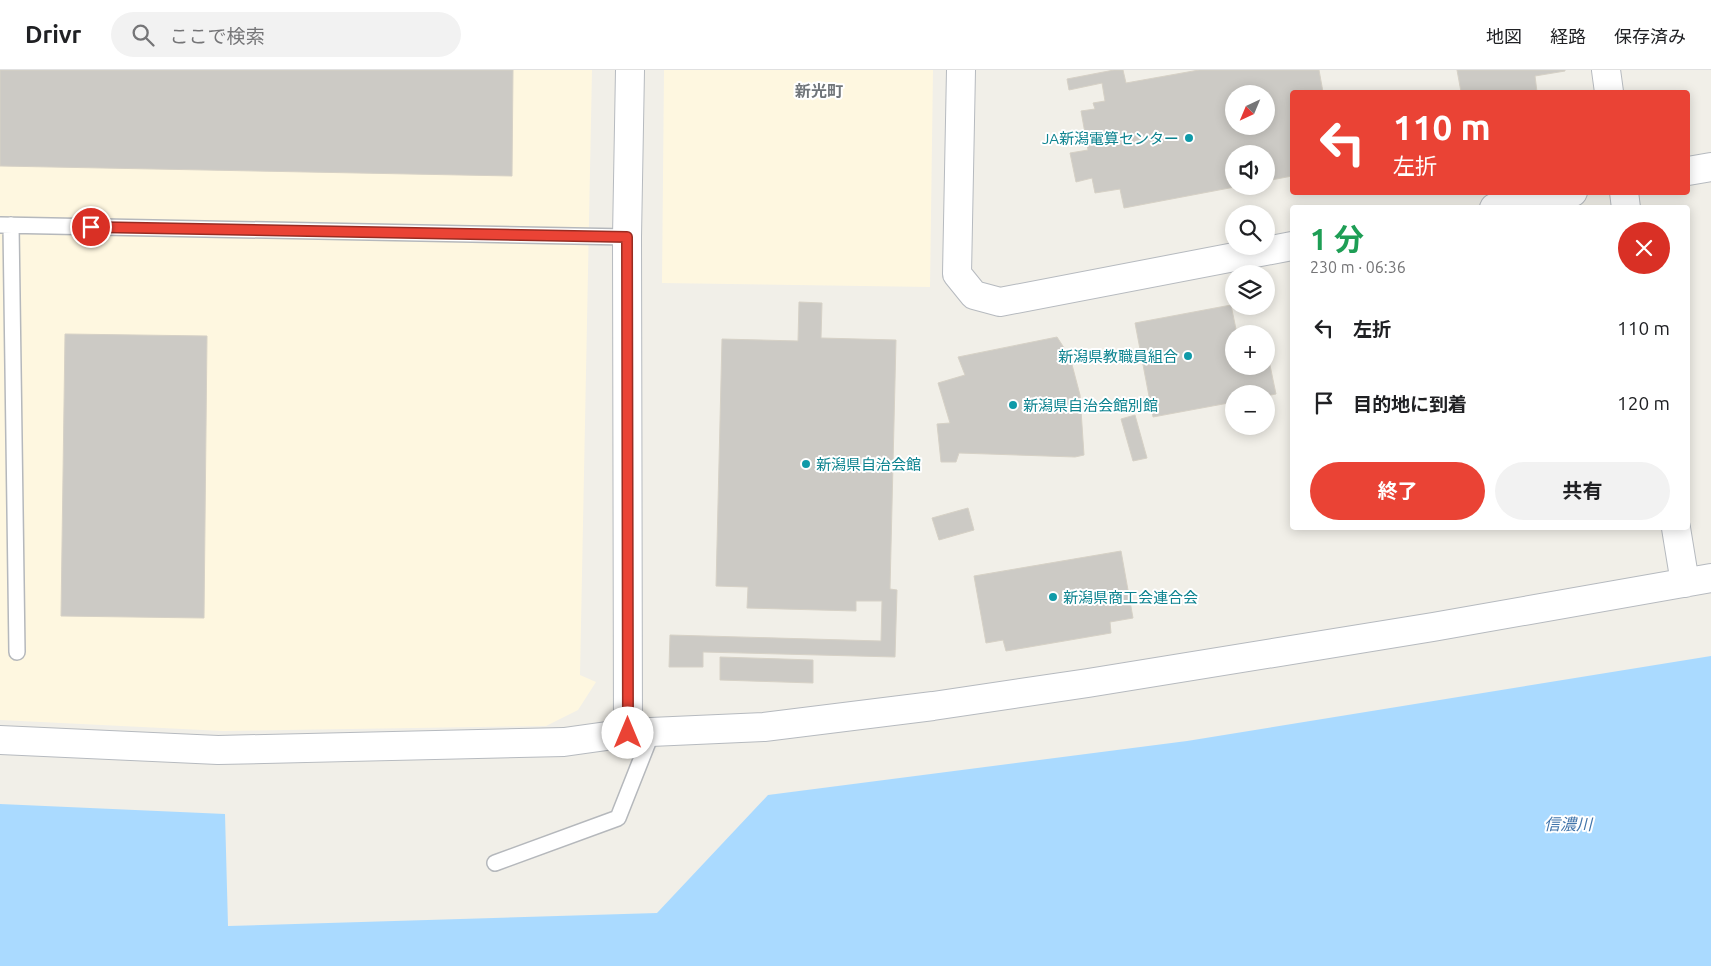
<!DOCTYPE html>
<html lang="ja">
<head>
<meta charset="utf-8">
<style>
	body { margin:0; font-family:Ubuntu,"Noto Sans JP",sans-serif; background:#f2f2f2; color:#202124; height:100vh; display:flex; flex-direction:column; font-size:19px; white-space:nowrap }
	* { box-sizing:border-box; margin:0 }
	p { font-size:16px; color:#757577 }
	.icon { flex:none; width:28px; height:28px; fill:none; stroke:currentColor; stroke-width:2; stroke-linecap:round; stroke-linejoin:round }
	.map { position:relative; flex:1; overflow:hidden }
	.details { position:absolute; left:1290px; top:135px; width:400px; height:325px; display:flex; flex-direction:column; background:#fff; border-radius:5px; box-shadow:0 2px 12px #0003 }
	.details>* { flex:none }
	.hud { position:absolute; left:1290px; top:20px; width:400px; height:105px; border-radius:5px; box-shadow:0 2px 12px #0003; background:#ea4335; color:#fff; overflow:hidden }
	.needle { width:32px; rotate:224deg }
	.fabs { position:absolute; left:1225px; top:15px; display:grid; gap:10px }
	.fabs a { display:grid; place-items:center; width:50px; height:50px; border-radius:50%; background:#fff; box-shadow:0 2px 12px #0003; font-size:25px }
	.pin { position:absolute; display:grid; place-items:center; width:42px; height:42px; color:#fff; margin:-21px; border:2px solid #fff; border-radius:50%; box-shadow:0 1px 5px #0007 }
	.me { position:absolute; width:55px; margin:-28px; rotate:0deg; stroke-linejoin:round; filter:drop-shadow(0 0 4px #0008) }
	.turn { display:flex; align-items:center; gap:18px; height:105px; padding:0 20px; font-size:22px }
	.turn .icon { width:65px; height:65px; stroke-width:2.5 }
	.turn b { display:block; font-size:35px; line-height:42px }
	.round { display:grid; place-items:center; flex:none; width:52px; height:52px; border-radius:26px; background:#f2f2f2 }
	.headline { display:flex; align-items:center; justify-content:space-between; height:85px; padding:0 20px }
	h1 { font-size:30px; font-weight:700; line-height:38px; color:#1e9e55 }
	.primary-button { display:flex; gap:10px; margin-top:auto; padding:10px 20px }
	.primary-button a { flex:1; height:58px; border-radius:30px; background:#ea4335; color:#fff; font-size:20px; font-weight:700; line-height:58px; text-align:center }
	.primary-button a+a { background:#f2f2f2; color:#202124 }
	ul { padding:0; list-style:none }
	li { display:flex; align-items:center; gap:15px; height:75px; padding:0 20px }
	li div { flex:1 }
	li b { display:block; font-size:19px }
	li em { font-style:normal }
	header { display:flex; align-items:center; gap:30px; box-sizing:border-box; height:70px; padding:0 25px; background:#fff; border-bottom:1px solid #e0e0e0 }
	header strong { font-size:24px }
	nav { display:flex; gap:28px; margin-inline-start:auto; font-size:18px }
	.search { width:350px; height:45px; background:#f2f2f2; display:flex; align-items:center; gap:12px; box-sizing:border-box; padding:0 18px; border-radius:28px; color:#757577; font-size:19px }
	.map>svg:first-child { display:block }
	.commercial { fill:#fef7e0 }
	.water { fill:#aadaff }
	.building { fill:#cccac5; stroke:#d6d1c6; fill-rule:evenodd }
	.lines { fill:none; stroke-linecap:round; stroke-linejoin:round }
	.lane-casing { stroke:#b5b8bc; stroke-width:18 }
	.secondary-casing { stroke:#b6babf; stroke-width:30 }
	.lane { stroke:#fff; stroke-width:15 }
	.secondary { stroke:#fff; stroke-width:28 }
	.route-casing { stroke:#982c22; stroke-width:12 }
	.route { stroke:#ea4335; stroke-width:9 }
	.culture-dot { fill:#0f9aa8; stroke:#fff; stroke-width:2 }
	.labels { text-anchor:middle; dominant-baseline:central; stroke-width:4; stroke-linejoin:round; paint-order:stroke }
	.culture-label { font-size:15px; fill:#0d838f; stroke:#fff; text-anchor:start }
	.neighbourhood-label { font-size:16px; font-weight:bold; fill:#70757a; stroke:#fff }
	.water-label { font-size:16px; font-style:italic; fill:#4174aa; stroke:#fff }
</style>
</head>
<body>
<header>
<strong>Drivr</strong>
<div class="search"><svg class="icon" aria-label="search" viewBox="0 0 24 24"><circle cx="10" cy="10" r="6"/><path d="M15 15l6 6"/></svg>ここで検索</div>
<nav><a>地図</a><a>経路</a><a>保存済み</a></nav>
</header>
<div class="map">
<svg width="1711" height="896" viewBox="0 0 1711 896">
	<rect width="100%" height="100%" fill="#f1efe8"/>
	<path class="commercial" d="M0,0H592L580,605L596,612L578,640L546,656L223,661L0,650Z
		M664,0H933L930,217L662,213Z"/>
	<path class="water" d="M1711,586V896H0V734L225,744L228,856L657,843L768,725L1187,671Z"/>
	<path class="building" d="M0,0H513L512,106L0,96Z
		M1114,0H1123L1126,13L1199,0H1319L1323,22H1292V106L1266,111V84H1234V116H1240L1124,138L1120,119L1095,123L1092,108L1076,112L1070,83L1088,80L1081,41L1095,39L1093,33L1105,31L1102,13L1069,20L1067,9ZM1234,24H1266V56H1234Z
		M1457,0H1565V1L1535,6L1537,22H1461Z
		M799,232L822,233L821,268L896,270L890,519L897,520L895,587L703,582V597H669L670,565L881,571L882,531H856V541L747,538L748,517L716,516L722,269L798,271Z
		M1231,235L1237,264H1234V296H1266V276L1276,324L1266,326V324H1234V332L1153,347L1135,253Z
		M65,264L207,266L204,548L61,546Z
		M1057,267L1070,287L1080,325L1084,385L1075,387L959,383L956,392H941L937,354L950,353L938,313L965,305L958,287Z
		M1135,345L1147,388L1133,391L1121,349Z
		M968,438L974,460L939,470L932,448Z
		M1121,481L1133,548L1110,552L1111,563L1006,581L1003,570L986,573L974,506Z
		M720,587L813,590V613L720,610Z"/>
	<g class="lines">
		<g class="lane-casing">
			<path id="lane" d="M0,155L627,167
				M11,155L17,582
				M495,793L618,748L652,662"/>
		</g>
		<g class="secondary-casing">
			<path id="secondary" d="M961,0L957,204L974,225L1000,232L1292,176
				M1606,0L1609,22
				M1688,101L1711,97
				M1624,122L1626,138
				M1494,138L1573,122
				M1676,458L1685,513
				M628,663L627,167L630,0
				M0,670L218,680L564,672L628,663L764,657L933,636L1088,613L1433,557L1711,508"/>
		</g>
		<use href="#lane" class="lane"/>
		<use href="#secondary" class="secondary"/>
	</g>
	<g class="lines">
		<g class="route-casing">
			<path id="route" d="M91,157L627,167L628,663"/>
		</g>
		<use href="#route" class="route"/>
	</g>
	<g class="culture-dot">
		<circle cx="1189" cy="68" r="5"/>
		<circle cx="1188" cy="286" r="5"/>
		<circle cx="1013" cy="335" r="5"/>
		<circle cx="806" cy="394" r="5"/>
		<circle cx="1053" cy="527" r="5"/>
	</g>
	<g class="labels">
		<g class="culture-label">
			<text x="1179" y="68" text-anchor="end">JA新潟電算センター</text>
			<text x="1178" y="286" text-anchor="end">新潟県教職員組合</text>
			<text x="1023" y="335">新潟県自治会館別館</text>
			<text x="816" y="394">新潟県自治会館</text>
			<text x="1063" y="527">新潟県商工会連合会</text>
		</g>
		<g class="neighbourhood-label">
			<text x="819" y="21">新光町</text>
		</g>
		<g class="water-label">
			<text x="1568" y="754">信濃川</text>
		</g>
	</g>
</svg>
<div class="fabs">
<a><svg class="needle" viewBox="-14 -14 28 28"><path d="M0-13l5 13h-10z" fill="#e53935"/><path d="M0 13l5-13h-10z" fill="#757577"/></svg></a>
<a><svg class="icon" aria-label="sound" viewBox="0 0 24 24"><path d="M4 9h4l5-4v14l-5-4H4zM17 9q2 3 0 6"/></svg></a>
<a><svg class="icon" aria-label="search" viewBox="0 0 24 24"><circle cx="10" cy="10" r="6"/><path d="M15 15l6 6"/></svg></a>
<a><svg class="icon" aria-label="layers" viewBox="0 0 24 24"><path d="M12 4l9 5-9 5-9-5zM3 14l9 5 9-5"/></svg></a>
<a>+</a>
<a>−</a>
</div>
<div class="pin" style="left:91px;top:157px;background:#d93025"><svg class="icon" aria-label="arrive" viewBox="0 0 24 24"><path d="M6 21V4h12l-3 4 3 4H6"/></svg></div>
<svg class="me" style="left:628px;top:663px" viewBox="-20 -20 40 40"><circle r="19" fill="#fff"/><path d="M0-13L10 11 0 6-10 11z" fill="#ea4335"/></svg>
<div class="hud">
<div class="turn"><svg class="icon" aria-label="left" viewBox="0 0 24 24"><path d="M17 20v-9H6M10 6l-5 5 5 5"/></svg><div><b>110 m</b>左折</div></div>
</div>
<section class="details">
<div class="headline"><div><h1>1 分</h1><p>230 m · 06:36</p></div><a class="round" style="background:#d93025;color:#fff"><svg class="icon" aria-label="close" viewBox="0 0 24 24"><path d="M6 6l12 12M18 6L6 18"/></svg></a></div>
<ul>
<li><svg class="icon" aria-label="left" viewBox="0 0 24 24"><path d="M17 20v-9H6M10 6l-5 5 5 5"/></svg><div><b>左折</b></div><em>110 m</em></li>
<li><svg class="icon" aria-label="arrive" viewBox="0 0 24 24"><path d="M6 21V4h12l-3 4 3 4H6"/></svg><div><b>目的地に到着</b></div><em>120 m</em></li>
</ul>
<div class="primary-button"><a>終了</a><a>共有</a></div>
</section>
</div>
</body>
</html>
